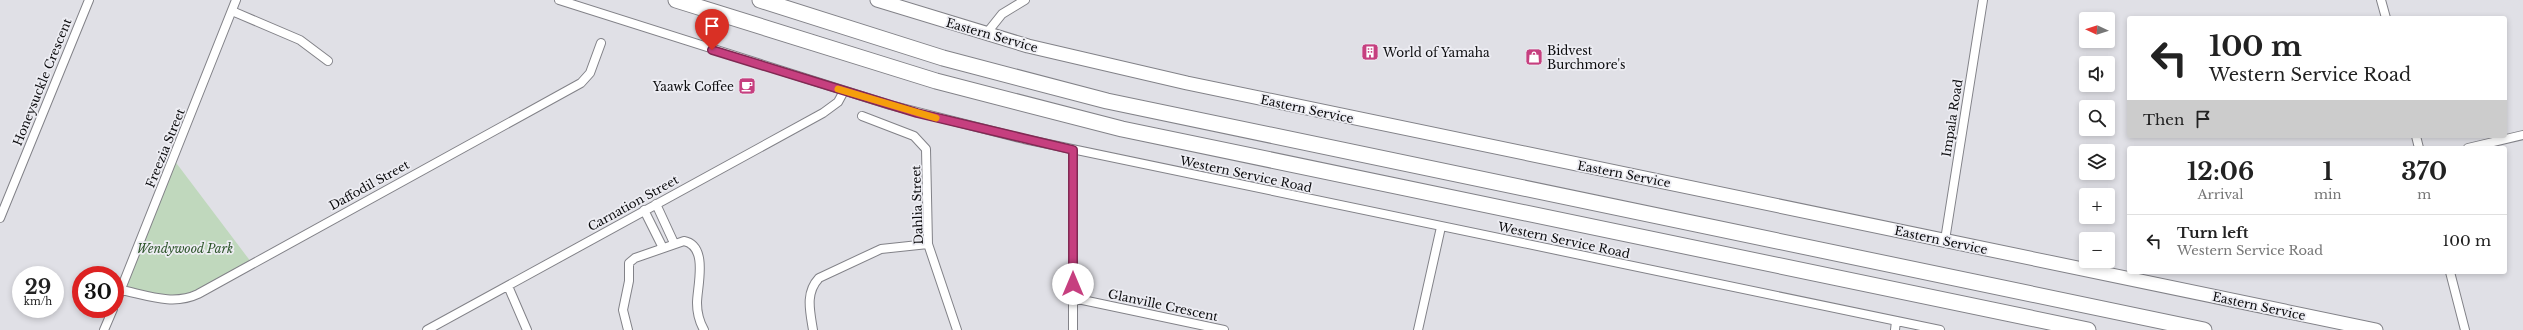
<!DOCTYPE html>
<html lang="en">
<head>
<meta charset="utf-8">
<style>
	body { margin:0; font-family:"Libre Baskerville",serif; background:#f6f6f6; color:#222; height:100vh; display:flex; flex-direction:column; font-size:15px; white-space:nowrap }
	* { box-sizing:border-box; margin:0 }
	p { font-size:13px; color:#767676 }
	.icon { flex:none; width:22px; height:22px; fill:none; stroke:currentColor; stroke-width:2; stroke-linecap:round; stroke-linejoin:round }
	.map { position:relative; flex:1; overflow:hidden }
	.details { position:absolute; left:2127px; top:146px; width:380px; height:128px; display:flex; flex-direction:column; background:#fff; border-radius:4px; box-shadow:0 2px 6px #0003 }
	.details>* { flex:none }
	.top-card { position:absolute; left:2127px; top:16px; width:380px; height:122px; border-radius:4px; box-shadow:0 2px 6px #0003; background:#fff; color:#222; overflow:hidden }
	.needle { width:26px; rotate:274deg }
	.tools { position:absolute; left:2079px; top:12px; display:grid; gap:8px }
	.tools a { display:grid; place-items:center; width:36px; height:36px; border-radius:4px; background:#fff; box-shadow:0 2px 6px #0003; font-size:20px }
	.speed { position:absolute; left:12px; top:266px; display:flex; gap:8px; font-size:20px; font-weight:700; text-align:center }
	.speed>* { display:grid; place-content:center; width:52px; height:52px; border-radius:50%; background:#fff; box-shadow:0 2px 6px #0003; line-height:1 }
	.speed small { font-size:10px; font-weight:400 }
	.speed .limit { border:6px solid #d22; background:#fff; color:#111 }
	.pin { position:absolute; display:grid; place-items:center; width:34px; height:34px; color:#fff; margin:-41px -17px; border-radius:50% 50% 50% 0; rotate:-45deg; box-shadow:0 0 4px #0007 }
	.pin .icon { rotate:45deg }
	.me { position:absolute; width:44px; margin:-22px; rotate:0deg; stroke-linejoin:round; filter:drop-shadow(0 0 3px #0008) }
	.turn { display:flex; align-items:center; gap:14px; height:84px; padding:0 16px; font-size:18px }
	.turn .icon { width:52px; height:52px; stroke-width:2.5 }
	.turn b { display:block; font-size:28px; line-height:34px }
	.then { display:flex; align-items:center; height:38px; padding:0 16px; background:#0003; gap:8px; font-size:15px }
	.eta { display:flex; justify-content:space-evenly; align-items:center; height:68px; text-align:center }
	.eta b { font-size:24px; font-weight:700; line-height:28px }
	ul { padding:0; list-style:none }
	li { display:flex; align-items:center; gap:12px; height:52px; padding:0 16px; border-top:1px solid #e0e0e0 }
	li div { flex:1 }
	li b { display:block; font-size:15px }
	li em { font-style:normal }
	.map>svg:first-child { display:block }
	.green { fill:#c0d8bd }
	.lines { fill:none; stroke-linecap:round; stroke-linejoin:round }
	.street-casing { stroke:#828288; stroke-width:10 }
	.primary-casing { stroke:#828288; stroke-width:15 }
	.highway-casing { stroke:#828288; stroke-width:17 }
	.street { stroke:#fff; stroke-width:8 }
	.primary { stroke:#fff; stroke-width:13 }
	.highway { stroke:#fff; stroke-width:15 }
	.route-casing { stroke:#812953; stroke-width:10 }
	.route { stroke:#c63f7f; stroke-width:7 }
	.slow { stroke:#f59e0b; stroke-width:7 }
	.labels { text-anchor:middle; dominant-baseline:central; stroke-width:3.5; stroke-linejoin:round; paint-order:stroke }
	.street-label { font-size:12px; fill:#0b0b0d; stroke:#ededf3 }
	.poi-label { font-size:12px; fill:#0b0b0d; stroke:#ededf3; text-anchor:start }
	.park-label { font-size:12px; font-style:italic; fill:#2f562c; stroke:#ededf3 }
</style>
</head>
<body>
<div class="map">
<svg width="2523" height="330" viewBox="0 0 2523 330">
	<rect width="100%" height="100%" fill="#e0e0e6"/>
	<path class="green" d="M174,160L251,262L192,295H118Z"/>
	<g class="lines">
		<g class="street-casing">
			<path id="street" d="M559,0L890,105L1024,139L1940,330
				M2381,0L2386,18
				M232,11L300,40L328,61
				M986,34L1002,14L1025,0
				M862,116L914,136L926,149L928,244L957,330
				M2416,136L2419,148
				M2468,148L2523,135
				M656,204L674,243
				M644,210L663,248
				M0,218L89,0
				M1945,240L1983,0
				M2450,272L2465,330
				M508,286L527,330
				M121,290C146,295 173,306 198,294L581,83L590,73L601,43
				M1073,298L1224,330
				M115,304L236,0
				M104,330L113,309
				M427,330L823,113L838,102L844,91
				M628,330L623,310L629,281V263L635,258L684,241C709,246 697,287 697,303C697,313 699,321 704,330
				M813,330C810,311 805,293 819,278L881,249L928,244
				M1073,330V150
				M1418,330L1441,227
				M1895,330L1896,321"/>
		</g>
		<g class="primary-casing">
			<path id="primary" d="M877,0L1028,46L1187,83L2376,330"/>
		</g>
		<g class="highway-casing">
			<path id="highway" d="M676,0L936,81L1122,129L2088,330
				M760,0L943,58L1107,101L2204,330"/>
		</g>
		<use href="#street" class="street"/>
		<use href="#primary" class="primary"/>
		<use href="#highway" class="highway"/>
	</g>
	<g class="lines">
		<g class="route-casing">
			<path id="route" d="M712,50L917,113L1073,150V284"/>
		</g>
		<use href="#route" class="route"/>
		<path class="slow" d="M838,89L936,118"/>
	</g>
	<defs>
		<g id="building-square" transform="scale(0.9)"><rect x="-9" y="-9" width="18" height="18" rx="4" fill="#c63f7f" stroke="#ededf3"/><path d="M-4-6H4V6H1V3H-1V6H-4ZM-2.5-4.3h1.7v1.8h-1.7ZM.8-4.3h1.7v1.8H.8ZM-2.5-1h1.7V.8h-1.7ZM.8-1h1.7V.8H.8Z" fill="#fff"/></g>
		<g id="shop-square" transform="scale(0.9)"><rect x="-9" y="-9" width="18" height="18" rx="4" fill="#c63f7f" stroke="#ededf3"/><path d="M-5-2.5h2.3a2.7 3.5 0 0 1 5.4 0H5L5.5 6h-11ZM-1.5-2.5h3a1.5 2.3 0 0 0-3 0Z" fill="#fff"/></g>
		<g id="cafe-square" transform="scale(0.9)"><rect x="-9" y="-9" width="18" height="18" rx="4" fill="#c63f7f" stroke="#ededf3"/><path d="M-5.5-4.5H6V0H3Q3 3.5 0 3.5H-2.5Q-5.5 3.5-5.5 0ZM3-3.2v2h1.7v-2ZM-6 4.5H4V6H-6Z" fill="#fff"/></g>
	</defs>
	<g fill-rule="evenodd">
		<use href="#building-square" x="1370" y="52"/>
		<use href="#shop-square" x="1534" y="57"/>
		<use href="#cafe-square" x="747" y="86"/>
	</g>
	<g class="labels">
		<g class="street-label">
			<text transform="translate(992 35) rotate(16)">Eastern Service</text>
			<text transform="translate(42 82) rotate(-68)">Honeysuckle Crescent</text>
			<text transform="translate(1307 109) rotate(12)">Eastern Service</text>
			<text transform="translate(1952 118) rotate(-81)">Impala Road</text>
			<text transform="translate(165 148) rotate(-68)">Freezia Street</text>
			<text transform="translate(1246 174) rotate(12)">Western Service Road</text>
			<text transform="translate(1624 174) rotate(11)">Eastern Service</text>
			<text transform="translate(369 185) rotate(-29)">Daffodil Street</text>
			<text transform="translate(633 203) rotate(-29)">Carnation Street</text>
			<text transform="translate(917 205) rotate(-92)">Dahlia Street</text>
			<text transform="translate(1564 240) rotate(12)">Western Service Road</text>
			<text transform="translate(1941 240) rotate(12)">Eastern Service</text>
			<text transform="translate(1163 305) rotate(12)">Glanville Crescent</text>
			<text transform="translate(2259 306) rotate(12)">Eastern Service</text>
		</g>
		<g class="poi-label">
			<text x="1547" y="50">Bidvest<tspan x="1547" dy="14">Burchmore's</tspan></text>
			<text x="1383" y="52">World of Yamaha</text>
			<text x="734" y="86" text-anchor="end">Yaawk Coffee</text>
		</g>
		<g class="park-label">
			<text x="185" y="248">Wendywood Park</text>
		</g>
	</g>
</svg>
<div class="tools">
<a><svg class="needle" viewBox="-14 -14 28 28"><path d="M0-13l5 13h-10z" fill="#e53935"/><path d="M0 13l5-13h-10z" fill="#767676"/></svg></a>
<a><svg class="icon" aria-label="sound" viewBox="0 0 24 24"><path d="M4 9h4l5-4v14l-5-4H4zM17 9q2 3 0 6"/></svg></a>
<a><svg class="icon" aria-label="search" viewBox="0 0 24 24"><circle cx="10" cy="10" r="6"/><path d="M15 15l6 6"/></svg></a>
<a><svg class="icon" aria-label="layers" viewBox="0 0 24 24"><path d="M12 4l9 5-9 5-9-5zM3 14l9 5 9-5"/></svg></a>
<a>+</a>
<a>−</a>
</div>
<div class="speed"><div>29<small>km/h</small></div><div class="limit">30</div></div>
<div class="pin" style="left:712px;top:50px;background:#d93025"><svg class="icon" aria-label="arrive" viewBox="0 0 24 24"><path d="M6 21V4h12l-3 4 3 4H6"/></svg></div>
<svg class="me" style="left:1073px;top:284px" viewBox="-20 -20 40 40"><circle r="19" fill="#fff"/><path d="M0-13L10 11 0 6-10 11z" fill="#c63f7f"/></svg>
<div class="top-card">
<div class="turn"><svg class="icon" aria-label="left" viewBox="0 0 24 24"><path d="M17 20v-9H6M10 6l-5 5 5 5"/></svg><div><b>100 m</b>Western Service Road</div></div>
<div class="then">Then<svg class="icon" aria-label="arrive" viewBox="0 0 24 24"><path d="M6 21V4h12l-3 4 3 4H6"/></svg></div>
</div>
<section class="details">
<div class="eta">
<div><b>12:06</b><p>Arrival</p></div>
<div><b>1</b><p>min</p></div>
<div><b>370</b><p>m</p></div>
</div>
<ul>
<li><svg class="icon" aria-label="left" viewBox="0 0 24 24"><path d="M17 20v-9H6M10 6l-5 5 5 5"/></svg><div><b>Turn left</b><p>Western Service Road</p></div><em>100 m</em></li>
</ul>
</section>
</div>
</body>
</html>
